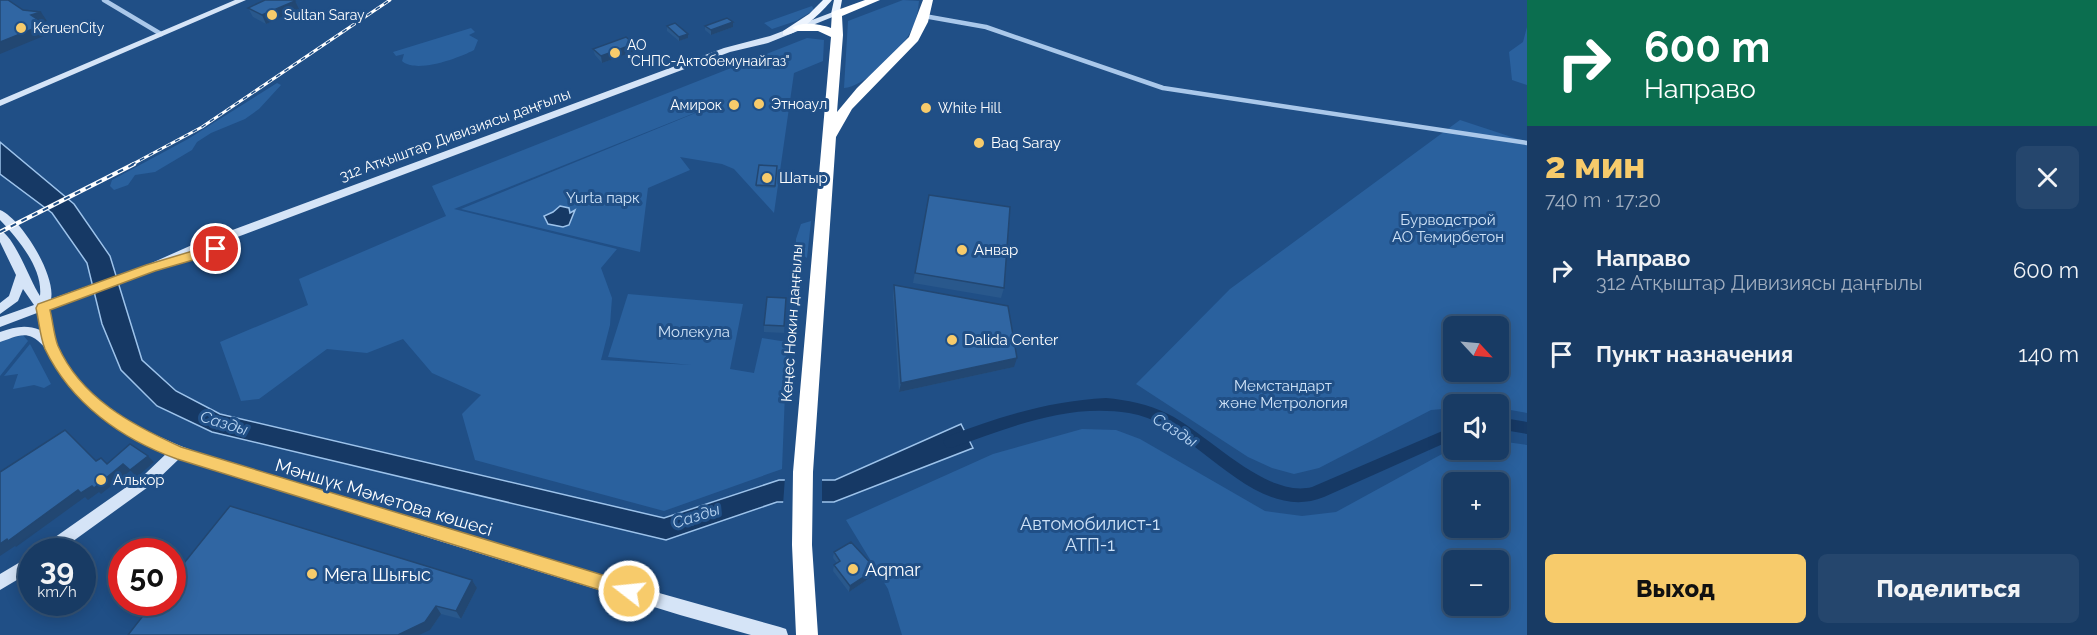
<!DOCTYPE html>
<html lang="ru">
<head>
<meta charset="utf-8">
<style>
	body { margin:0; font-family:Raleway,sans-serif; background:#25466d; color:#f1f3f6; height:100vh; display:flex; flex-direction:column; font-size:22px; white-space:nowrap }
	* { box-sizing:border-box; margin:0 }
	p { font-size:20px; color:#9fadbf }
	.icon { flex:none; width:33px; height:33px; fill:none; stroke:currentColor; stroke-width:2; stroke-linecap:round; stroke-linejoin:round }
	.map { position:relative; flex:1; overflow:hidden }
	.sheet { display:flex; flex-direction:column; background:#183b64; width:570px }
	.sheet>* { flex:none }
	.banner { background:#0b6e4f; color:#fff; overflow:hidden }
	.needle { width:39px; rotate:116deg }
	.tools { position:absolute; left:1443px; top:316px; display:grid; gap:12px }
	.tools a { display:grid; place-items:center; width:66px; height:66px; border-radius:9px; background:#183b64; box-shadow:0 3px 15px #0003,0 0 0 2px #365578; font-size:30px }
	.speed { position:absolute; left:18px; top:538px; display:flex; gap:12px; font-size:30px; font-weight:700; text-align:center }
	.speed>* { display:grid; place-content:center; width:78px; height:78px; border-radius:50%; background:#183b64; box-shadow:0 3px 15px #0003,0 0 0 2px #365578; line-height:1 }
	.speed small { font-size:15px; font-weight:400 }
	.speed .limit { border:9px solid #d22; background:#fff; color:#111 }
	.pin { position:absolute; display:grid; place-items:center; width:51px; height:51px; color:#fff; margin:-26px; border:3px solid #fff; border-radius:50%; box-shadow:0 2px 6px #0007 }
	.me { position:absolute; width:66px; margin:-33px; rotate:286deg; stroke-linejoin:round; filter:drop-shadow(0 0 4px #0008) }
	.turn { display:flex; align-items:center; gap:21px; height:126px; padding:0 18px; font-size:27px }
	.turn .icon { width:78px; height:78px; stroke-width:2.5 }
	.turn b { display:block; font-size:42px; line-height:51px }
	.round { display:grid; place-items:center; flex:none; width:63px; height:63px; border-radius:9px; background:#25466d }
	.summary { display:flex; align-items:center; justify-content:space-between; height:102px; padding:0 18px }
	h1 { font-size:36px; font-weight:800; line-height:45px; color:#f7cb6b }
	.button { display:flex; gap:12px; margin-top:auto; padding:12px 18px }
	.button a { flex:1; height:69px; border-radius:9px; background:#f7cb6b; color:#111; font-size:24px; font-weight:800; line-height:69px; text-align:center }
	.button a+a { background:#25466d; color:#f1f3f6 }
	ul { padding:0; list-style:none }
	li { display:flex; align-items:center; gap:18px; height:84px; padding:0 18px }
	li div { flex:1 }
	li b { display:block; font-size:22px }
	li em { font-style:normal }
	main { display:flex; flex:1; min-height:0 }
	.map>svg:first-child { display:block }
	.green { fill:#2a619e; fill-rule:evenodd }
	.water { fill:#163965; stroke:#9dc3eb; stroke-width:1.5 }
	.pier { fill:#204f86 }
	.lines { fill:none; stroke-linecap:round; stroke-linejoin:round }
	.river { fill:#163965; fill-rule:evenodd }
	.street { stroke:#aac8ea; stroke-width:4.5 }
	.secondary { fill:#d5e4f7; fill-rule:evenodd }
	.primary { fill:#edf4fe; fill-rule:evenodd }
	.highway { fill:#fff; fill-rule:evenodd }
	.rail-far1-casing { stroke:#fff; stroke-width:3 }
	.rail-casing { stroke:#fff; stroke-width:4.5 }
	.rail-far1 { stroke:#204f86; stroke-width:1.5; stroke-dasharray:5; stroke-linecap:butt }
	.rail { stroke:#204f86; stroke-width:2; stroke-dasharray:6; stroke-linecap:butt }
	.wall { fill:#29588c }
	.shaded-wall { fill:#224772 }
	.building { fill:#3066a3; stroke:#224772; stroke-width:1.5 }
	.route { fill:#f7cb6b; stroke:#a18446; stroke-width:1.5 }
	.poi-dot { fill:#f7cb6b; stroke:#204f86; stroke-width:2 }
	.labels { text-anchor:middle; dominant-baseline:central; stroke-width:6; stroke-linejoin:round; paint-order:stroke }
	.far-poi-label { font-size:14px; fill:#fff; stroke:#204f86; text-anchor:start }
	.street-label { font-size:15px; fill:#fff; stroke:#204f86 }
	.poi-label { font-size:15px; fill:#fff; stroke:#204f86; text-anchor:start }
	.park-label { font-size:15px; fill:#cee2f7; stroke:#204f86 }
	.water-label { font-size:16px; font-style:italic; fill:#b5d2f1; stroke:#204f86 }
	.near-street-label { font-size:18px; fill:#fff; stroke:#204f86 }
	.near-park-label { font-size:18px; fill:#cee2f7; stroke:#204f86 }
	.near-poi-label { font-size:18px; fill:#fff; stroke:#204f86; text-anchor:start }
</style>
</head>
<body>
<main>
<div class="map">
<svg width="1527" height="635" viewBox="0 0 1527 635">
	<rect width="100%" height="100%" fill="#204f86"/>
	<path class="green" d="M903,0L919,1C918,13 915,26 908,36C897,54 864,87 844,88L848,21Z
		M812,6L814,10L796,21L772,29L764,23Z
		M1527,27V85L1512,80L1509,52L1523,42Z
		M471,28L475,32L469,35L478,40L474,50C459,58 416,74 402,61L404,54L396,56L393,52Z
		M807,38L824,40L823,61L794,73L774,213L734,169L722,164L680,157L690,170L648,188L640,252L461,209L737,96L454,209L617,249L601,268L612,298L610,325L601,360L691,365L608,357L628,294L743,304L730,369L754,373L762,338L787,342L782,469L664,511L475,460L462,414L481,395L432,373L403,339L367,353L327,349L259,399L241,401L220,342L308,305L299,279L446,216L432,186Z
		M277,83L281,85L259,109L245,119L211,133L197,142L192,150L155,172L135,175L128,185L114,190L110,186L112,180L188,139Z
		M1460,120L1527,142V413L1499,408L1498,405H1454L1453,408L1431,410L1319,468L1294,474L1272,468L1248,457L1136,384L1230,289ZM1454,327H1498V372H1454Z
		M811,221L807,258L796,251V239L801,224Z
		M23,335L28,341L0,376V341Z
		M30,344L51,384L44,388L34,385L13,389L18,374L4,376Z
		M1082,429L1116,430L1140,439L1265,511L1302,516L1336,512L1453,448L1454,450H1498L1499,441L1527,445V635H902L888,589L846,520L993,454ZM1454,483H1498V528H1454ZM1454,561H1498V606H1454Z"/>
	<path class="water" d="M0,142L74,204L110,256L142,360L176,391L220,414L664,518L779,480H835L961,424L973,448L834,502H777L666,540L212,432L157,406L121,370L102,324L87,263L52,213L0,174Z
		M560,206L569,208L570,213L575,210L569,225L563,227L548,224L544,216L553,212Z"/>
	<path class="pier" d="M785,477H822V505H783Z"/>
	<g class="lines">
		<path class="river" d="M1106,398C1127,400 1148,404 1168,414C1207,433 1266,499 1312,487L1454,426V439L1324,497C1252,526 1196,423 1129,413C1066,403 1009,428 951,448L946,447L943,442L946,437C998,417 1049,401 1106,398Z
			M1498,417L1527,422V434L1498,429Z"/>
		<path class="street" d="M104,0L161,34
			M924,16L986,27L1163,88L1527,143"/>
		<path class="secondary" d="M235,0H246L0,106V100Z
			M833,12L840,14L768,43L730,52L200,251L155,271L49,309C56,391 139,432 208,456L581,571L780,627L786,629L788,635H751L680,615L433,539L180,458L155,482L58,552H39L41,547L145,474L167,453C131,438 92,416 67,384C55,369 50,346 32,337C22,332 10,339 0,342V332C14,327 26,324 40,330L37,313L0,327V317L34,305L23,289L18,301L0,314V303L9,296L16,275L0,242V230C15,237 30,281 40,296C43,268 18,239 0,220V210C22,219 56,276 51,299L147,265L192,245L724,48L770,36Z
			M32,555V571L0,590V574Z"/>
		<path class="primary" d="M823,0H832C823,11 798,36 783,35V31L809,14Z
			M834,0H842L839,16L831,14Z"/>
		<path class="highway" d="M865,0H880L842,16L843,35L837,112L857,88L909,37L923,0H933L928,22L918,41L852,109L836,137L813,472L812,545L818,635H796L792,545L793,472L831,37L818,31H798L792,28C801,21 820,24 831,28L832,12Z"/>
		<g class="rail-far1-casing">
			<path id="rail-far1" d="M131,165L202,127L390,0"/>
		</g>
		<g class="rail-casing">
			<path id="rail" d="M0,232L134,164"/>
		</g>
		<use href="#rail-far1" class="rail-far1"/>
		<use href="#rail" class="rail"/>
	</g>
	<path class="wall" d="M248,8L299,9L266,24L253,17Z
		M733,22V27L711,35L705,30V26Z
		M667,26L688,34V38L679,41L667,31Z
		M593,49L635,51L602,63L595,55Z
		M777,166L775,188L756,187V185Z
		M929,195L1004,288L1001,298L913,283Z
		M894,285L1014,367L899,392L893,295Z
		M786,298L784,333L764,332V325Z
		M834,552L874,575L849,592L833,571L834,565L837,563L833,558Z
		M472,580L477,588L461,619L441,614L430,630L128,635Z"/>
	<path class="shaded-wall" d="M295,1L299,9L266,24L262,15Z
		M41,12L47,21L37,24L31,15Z
		M733,22V27L711,35V30Z
		M45,24L51,33L0,54V42Z
		M688,34V38L679,41V37Z
		M634,44L635,51L602,63L601,56Z
		M1017,358L1014,367L899,392L901,383Z
		M148,456L154,462L137,477L130,470Z
		M123,464L130,471L101,494L99,492L88,500L85,497L16,547L15,546L0,556V544L78,490Z
		M876,569L874,575L849,592L850,586Z
		M472,580L477,588L461,619L456,611Z
		M436,606L441,614L430,630L419,635H398Z"/>
	<path class="building" d="M0,0H8L23,10L41,12L31,15L45,24L0,42Z
		M265,0H294L295,1L262,15L248,8Z
		M727,18L733,22L711,30L705,26Z
		M675,23L688,34L679,37L667,26Z
		M626,37L634,44L601,56L593,49Z
		M759,165L777,166L775,186L756,185Z
		M929,195L1010,207L1004,288L915,273Z
		M894,285L1008,306L1017,358L901,383Z
		M767,297L786,298L784,326L764,325Z
		M65,430L96,461L101,458L107,464L130,444L148,456L130,470L123,464L94,488L92,486L81,493L78,490L8,541L7,539L0,544V472Z
		M230,506L472,580L456,611L436,606L425,622L398,635H128L153,603H172V578Z
		M851,542L876,569L850,586L834,565L840,561L834,552Z"/>
	<path class="route" d="M216,244L221,245L223,249L221,252L155,271L50,310C53,322 54,336 58,346C81,398 132,425 181,447L629,583L635,585L638,591L635,597L629,599L177,459C121,439 71,403 45,349C40,337 39,321 36,308L38,304L146,265Z"/>
	<g class="poi-dot">
		<circle cx="272" cy="15" r="6"/>
		<circle cx="21" cy="28" r="6"/>
		<circle cx="615" cy="53" r="6"/>
		<circle cx="759" cy="104" r="6"/>
		<circle cx="734" cy="105" r="6"/>
		<circle cx="926" cy="108" r="6"/>
		<circle cx="979" cy="143" r="6"/>
		<circle cx="767" cy="178" r="6"/>
		<circle cx="962" cy="250" r="6"/>
		<circle cx="952" cy="340" r="6"/>
		<circle cx="101" cy="480" r="6"/>
		<circle cx="853" cy="569" r="6"/>
		<circle cx="312" cy="574" r="6"/>
	</g>
	<g class="labels">
		<g class="far-poi-label">
			<text x="284" y="15">Sultan Saray</text>
			<text x="33" y="28">KeruenCity</text>
			<text x="627" y="45">АО<tspan x="627" dy="16">"СНПС-Актобемунайгаз"</tspan></text>
			<text x="771" y="104">Этноаул</text>
			<text x="722" y="105" text-anchor="end">Амирок</text>
			<text x="938" y="108">White Hill</text>
		</g>
		<g class="street-label">
			<text transform="translate(455 135) rotate(-20)">312 Атқыштар Дивизиясы даңғылы</text>
			<text transform="translate(792 323) rotate(-86)">Кеңес Нокин даңғылы</text>
		</g>
		<g class="poi-label">
			<text x="991" y="143">Baq Saray</text>
			<text x="779" y="178">Шатыр</text>
			<text x="974" y="250">Анвар</text>
			<text x="964" y="340">Dalida Center</text>
			<text x="113" y="480">Алькор</text>
		</g>
		<g class="park-label">
			<text x="603" y="198">Yurta парк</text>
			<text x="1448" y="220">Бурводстрой<tspan x="1448" dy="17">АО Темирбетон</tspan></text>
			<text x="694" y="332">Молекула</text>
			<text x="1283" y="386">Мемстандарт<tspan x="1283" dy="17">және Метрология</tspan></text>
		</g>
		<g class="water-label">
			<text transform="translate(224 423) rotate(17)">Сазды</text>
			<text transform="translate(1175 430) rotate(32)">Сазды</text>
			<text transform="translate(696 516) rotate(-18)">Сазды</text>
		</g>
		<g class="near-street-label">
			<text transform="translate(384 497) rotate(17)">Мәншүк Мәметова көшесі</text>
		</g>
		<g class="near-park-label">
			<text x="1090" y="523">Автомобилист-1<tspan x="1090" dy="21">АТП-1</tspan></text>
		</g>
		<g class="near-poi-label">
			<text x="865" y="569">Aqmar</text>
			<text x="324" y="574">Мега Шығыс</text>
		</g>
	</g>
</svg>
<div class="tools">
<a><svg class="needle" viewBox="-14 -14 28 28"><path d="M0-13l5 13h-10z" fill="#e53935"/><path d="M0 13l5-13h-10z" fill="#9fadbf"/></svg></a>
<a><svg class="icon" aria-label="sound" viewBox="0 0 24 24"><path d="M4 9h4l5-4v14l-5-4H4zM17 9q2 3 0 6"/></svg></a>
<a>+</a>
<a>−</a>
</div>
<div class="speed"><div>39<small>km/h</small></div><div class="limit">50</div></div>
<div class="pin" style="left:216px;top:249px;background:#d93025"><svg class="icon" aria-label="arrive" viewBox="0 0 24 24"><path d="M6 21V4h12l-3 4 3 4H6"/></svg></div>
<svg class="me" style="left:629px;top:591px" viewBox="-20 -20 40 40"><circle r="17" fill="#f7cb6b" stroke="#fff" stroke-width="3"/><path d="M0-11L8 9 0 5-8 9z" fill="#fff"/></svg>
</div>
<section class="sheet">
<div class="banner">
<div class="turn"><svg class="icon" aria-label="right" viewBox="0 0 24 24"><path d="M7 20v-9h11M14 6l5 5-5 5"/></svg><div><b>600 m</b>Направо</div></div>
</div>
<div class="summary"><div><h1>2 мин</h1><p>740 m · 17:20</p></div><a class="round"><svg class="icon" aria-label="close" viewBox="0 0 24 24"><path d="M6 6l12 12M18 6L6 18"/></svg></a></div>
<ul>
<li><svg class="icon" aria-label="right" viewBox="0 0 24 24"><path d="M7 20v-9h11M14 6l5 5-5 5"/></svg><div><b>Направо</b><p>312 Атқыштар Дивизиясы даңғылы</p></div><em>600 m</em></li>
<li><svg class="icon" aria-label="arrive" viewBox="0 0 24 24"><path d="M6 21V4h12l-3 4 3 4H6"/></svg><div><b>Пункт назначения</b></div><em>140 m</em></li>
</ul>
<div class="button"><a>Выход</a><a>Поделиться</a></div>
</section>
</main>
</body>
</html>
